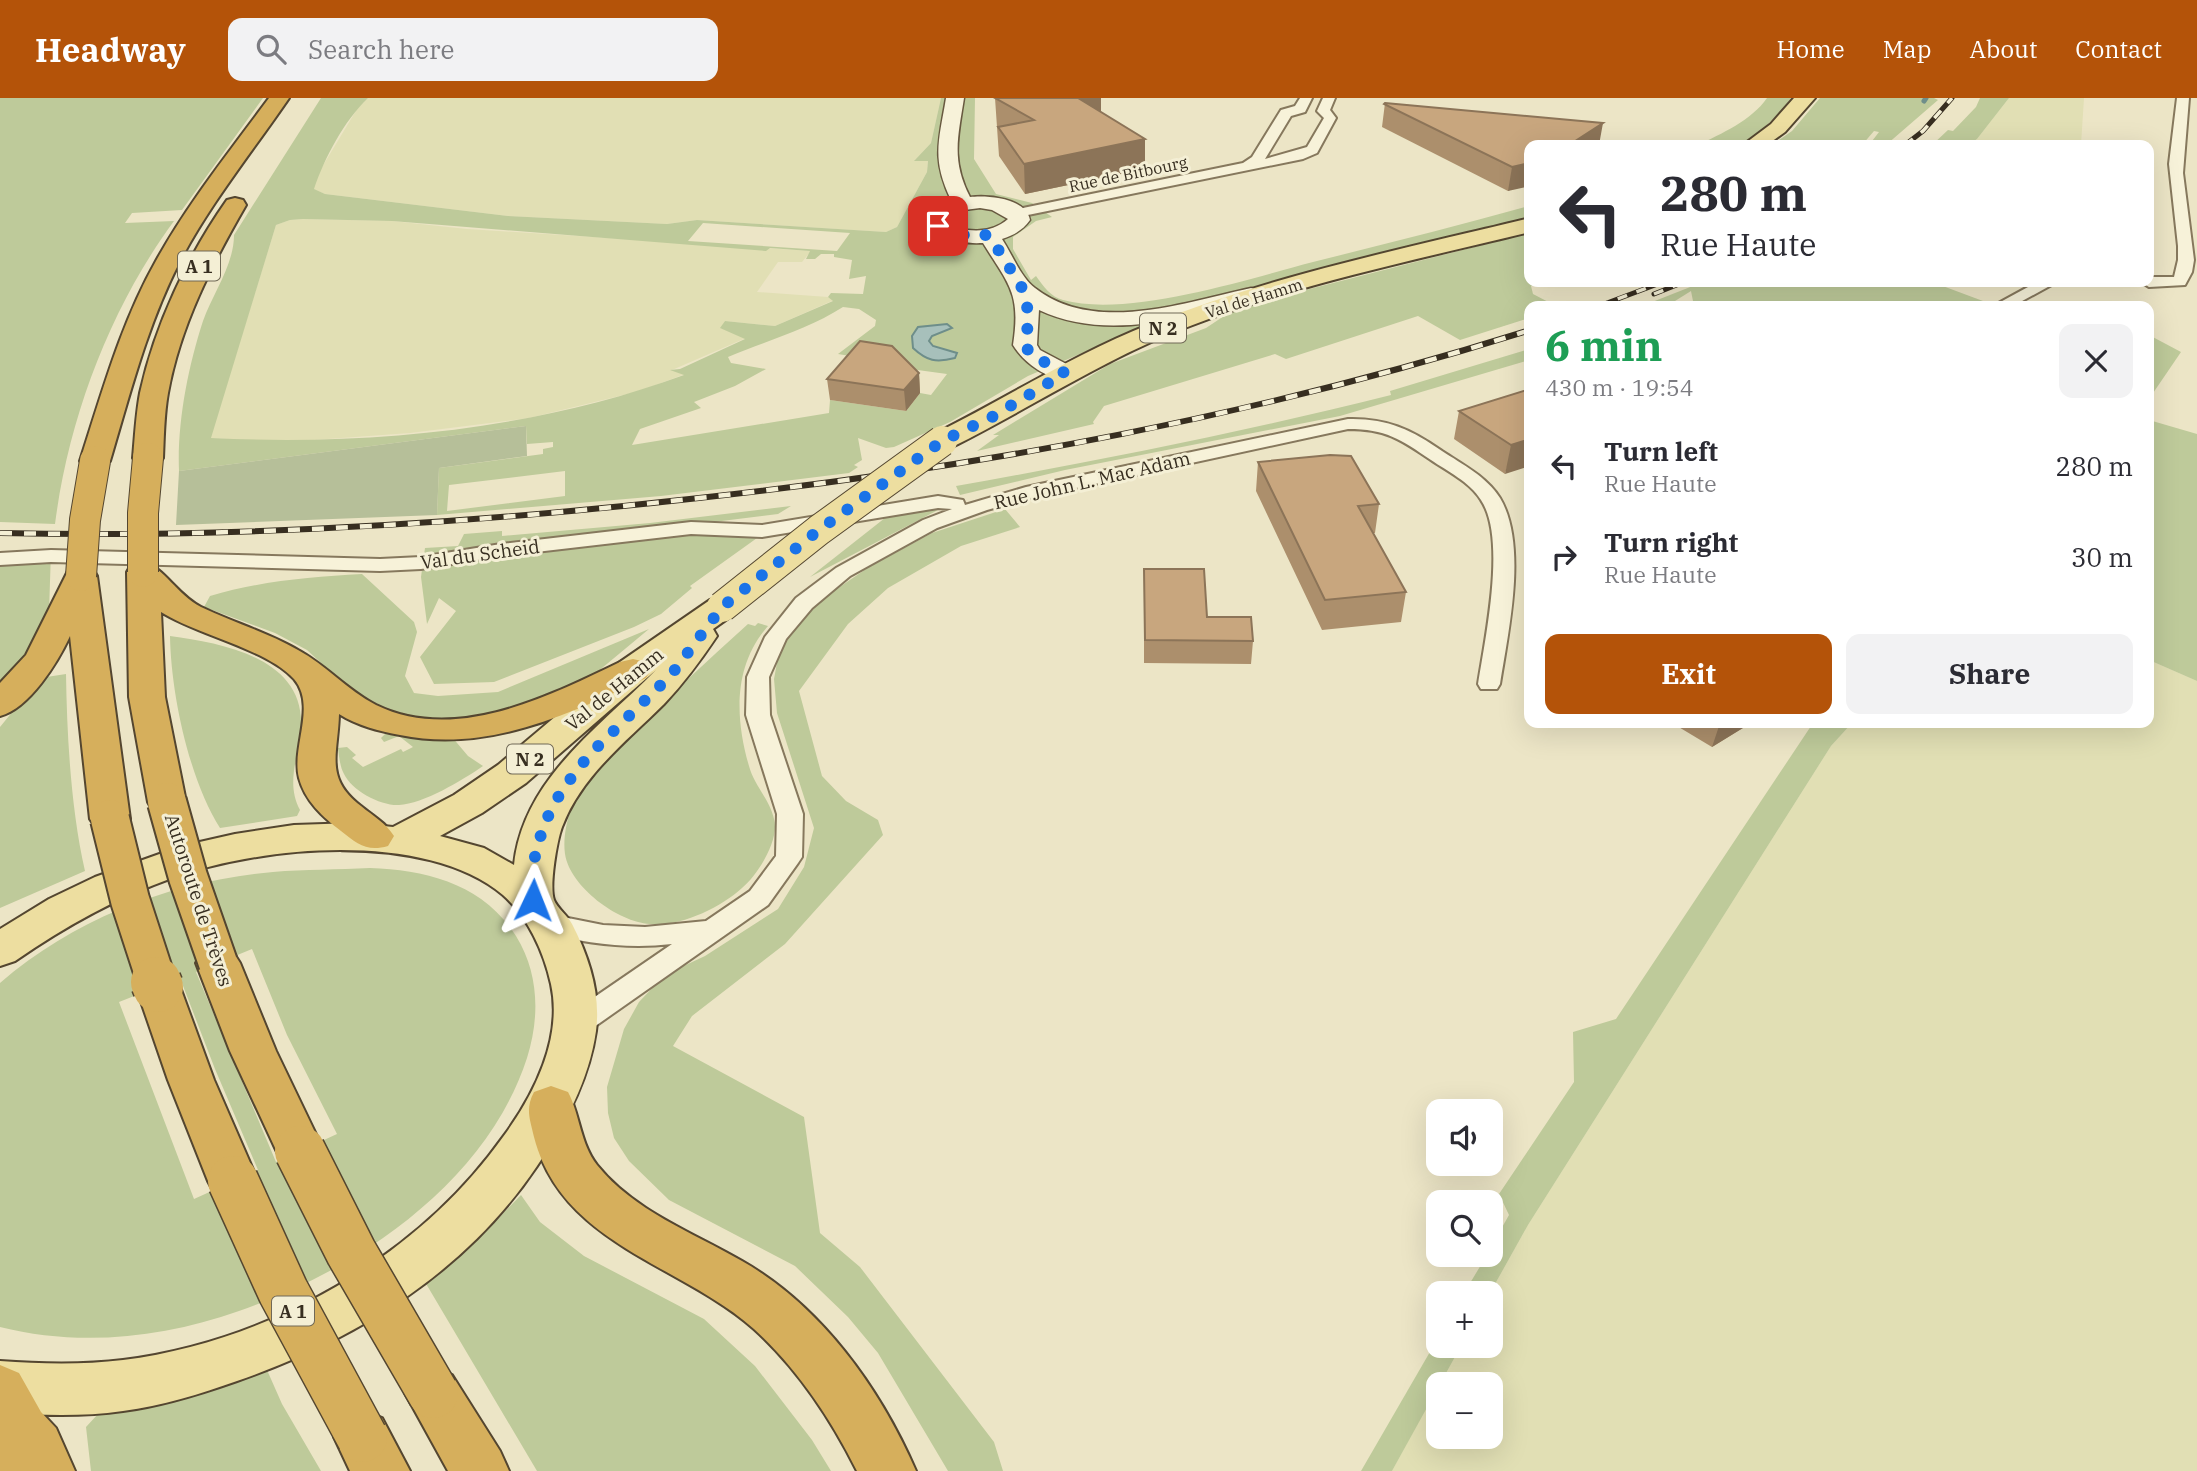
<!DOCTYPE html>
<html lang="en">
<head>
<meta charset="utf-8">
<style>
	body { margin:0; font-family:"IBM Plex Serif",serif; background:#f2f2f3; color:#2b2b33; height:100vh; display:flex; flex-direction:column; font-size:26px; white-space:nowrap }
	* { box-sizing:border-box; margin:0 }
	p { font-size:23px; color:#7c7c81 }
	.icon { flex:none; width:38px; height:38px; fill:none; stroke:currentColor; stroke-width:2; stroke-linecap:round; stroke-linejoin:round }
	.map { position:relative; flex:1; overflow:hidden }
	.panel { position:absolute; left:1524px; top:203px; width:630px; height:427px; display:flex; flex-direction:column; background:#fff; border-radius:14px; box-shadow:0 7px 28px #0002 }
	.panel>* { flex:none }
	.top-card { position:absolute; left:1524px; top:42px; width:630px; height:147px; border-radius:14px; box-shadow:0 7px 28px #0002; background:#fff; color:#2b2b33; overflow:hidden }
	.fabs { position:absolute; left:1426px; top:1001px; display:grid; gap:14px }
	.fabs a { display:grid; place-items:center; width:77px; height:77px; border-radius:14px; background:#fff; box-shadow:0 7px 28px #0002; font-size:35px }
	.pin { position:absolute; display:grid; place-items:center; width:60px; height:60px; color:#fff; margin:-30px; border-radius:14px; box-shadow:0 4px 10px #0006 }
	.me { position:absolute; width:77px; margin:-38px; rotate:2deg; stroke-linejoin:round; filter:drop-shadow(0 0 5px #0008) }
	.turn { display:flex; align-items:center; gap:24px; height:147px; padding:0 21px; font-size:32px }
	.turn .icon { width:91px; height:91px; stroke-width:2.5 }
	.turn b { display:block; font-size:49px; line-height:60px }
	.round { display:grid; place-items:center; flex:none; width:74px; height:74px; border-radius:14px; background:#f2f2f3 }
	.overview { display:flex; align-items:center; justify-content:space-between; height:119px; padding:0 21px }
	h1 { font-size:42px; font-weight:800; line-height:52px; color:#1e9e55 }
	.action { display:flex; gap:14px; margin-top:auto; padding:14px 21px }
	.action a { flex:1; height:80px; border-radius:14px; background:#b45309; color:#fff; font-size:28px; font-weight:800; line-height:80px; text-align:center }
	.action a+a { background:#f2f2f3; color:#2b2b33 }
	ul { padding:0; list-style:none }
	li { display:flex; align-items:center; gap:21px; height:91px; padding:0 21px }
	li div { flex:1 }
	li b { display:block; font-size:26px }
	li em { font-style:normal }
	header { display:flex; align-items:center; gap:42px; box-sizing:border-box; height:98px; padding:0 35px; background:#b45309; color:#fff }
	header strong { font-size:33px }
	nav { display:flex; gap:38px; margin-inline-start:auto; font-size:24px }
	.search { width:490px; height:63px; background:#f2f2f3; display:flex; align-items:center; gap:18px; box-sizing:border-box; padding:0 24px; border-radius:14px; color:#7c7c81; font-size:26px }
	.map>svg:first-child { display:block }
	.farmland { fill:#e1dfb4 }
	.green { fill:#beca9a; fill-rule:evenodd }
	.cemetery { fill:#b6bf99 }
	.water { fill:#a7c0bb; stroke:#6e8e8a; stroke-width:2 }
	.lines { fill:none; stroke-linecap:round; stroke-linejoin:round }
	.stream { stroke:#6e8e8a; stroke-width:5 }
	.street-casing { stroke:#86785d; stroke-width:4 }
	.secondary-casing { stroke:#685940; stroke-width:3 }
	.primary-casing { stroke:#544630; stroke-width:4 }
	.highway-casing { stroke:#544630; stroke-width:4 }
	.street { fill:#f7f2d9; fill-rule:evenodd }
	.secondary { fill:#f7f2d9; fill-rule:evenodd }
	.primary { fill:#eddea0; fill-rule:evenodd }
	.highway { fill:#d6af5c; fill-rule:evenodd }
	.rail-far1-casing { stroke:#372e20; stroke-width:5 }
	.rail-casing { stroke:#372e20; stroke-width:6 }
	.rail-far1 { stroke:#f4efd5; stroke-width:3.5; stroke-dasharray:10; stroke-linecap:butt }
	.rail { stroke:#f4efd5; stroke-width:4.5; stroke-dasharray:12; stroke-linecap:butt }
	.primary-bridge-casing { stroke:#544630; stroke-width:32; stroke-linecap:butt }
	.highway-bridge-far2-casing { stroke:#544630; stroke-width:32; stroke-linecap:butt }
	.highway-bridge-far1-casing { stroke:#544630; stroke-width:42; stroke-linecap:butt }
	.highway-bridge-casing { stroke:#544630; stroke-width:53; stroke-linecap:butt }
	.primary-bridge { stroke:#eddea0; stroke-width:30 }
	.highway-bridge-far2 { stroke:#d6af5c; stroke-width:30 }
	.highway-bridge-far1 { stroke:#d6af5c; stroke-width:38 }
	.highway-bridge { stroke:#d6af5c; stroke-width:50 }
	.wall { fill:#ac8f6c }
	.shaded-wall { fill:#8c7458 }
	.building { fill:#c8a67e; stroke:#8c7458; stroke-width:2 }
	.route { stroke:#1a73e8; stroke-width:12; stroke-dasharray:0 21.6 }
	.labels { text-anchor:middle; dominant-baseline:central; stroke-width:6; stroke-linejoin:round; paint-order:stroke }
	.far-street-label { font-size:16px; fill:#372e20; stroke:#f4efd5 }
	.shield { fill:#f4efd5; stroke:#706856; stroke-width:2 }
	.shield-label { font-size:18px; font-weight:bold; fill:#372e20 }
	.street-label { font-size:19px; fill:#372e20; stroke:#f4efd5 }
</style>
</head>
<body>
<header>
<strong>Headway</strong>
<div class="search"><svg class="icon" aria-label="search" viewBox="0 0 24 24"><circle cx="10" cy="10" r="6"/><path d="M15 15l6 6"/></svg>Search here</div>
<nav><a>Home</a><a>Map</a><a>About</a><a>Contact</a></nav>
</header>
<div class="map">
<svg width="2197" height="1373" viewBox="0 0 2197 1373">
	<rect width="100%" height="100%" fill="#ece5c6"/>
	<path class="farmland" d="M368,0H941L931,45L915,62L928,63L927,74L897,129L886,134L697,122L667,126L508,118L325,96L313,91L319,74L342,36L357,11Z
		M2009,0H2084L2081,47H1968L1977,41Z
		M303,121L392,123L467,131L811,153L802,164H778L757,194L828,199L834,202L775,228L725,223L721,230L746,240L672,272L685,276L640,293L529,320L410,335L286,344L210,340L276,127L290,122Z
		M2149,562L2197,583V1373H1392L1438,1288V1339H1491V1286H1440L1461,1248H1491L1490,1195L1528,1127L1831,648L1852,625H2149Z"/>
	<path class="green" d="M0,0H263L182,112L132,115L125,125L174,123C110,210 69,319 55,426L0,424Z
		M321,0H368C344,23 325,59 314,91L325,96L508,118L667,126L697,122L886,134L897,129L927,74L928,63H914L931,45L941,0H975L974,61L996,96L1032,105L1052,119L1036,123L1013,139V151L1031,182L1036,178C1043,188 1051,199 1063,202C1128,220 1248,181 1313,164C1385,146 1458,128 1529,108V119L1217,198L1028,278L950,324L894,349L886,350L858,340L862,362L854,367L858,369L849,375L661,398L437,417L439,370L543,356V351L553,349V344L527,346L526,328L179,373C177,325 188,269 203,223C213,195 234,167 234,137ZM303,121L392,123L766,153L770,150L810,153L806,161H815L821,156H834V159L852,162L849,181L866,178L863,196L831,195L828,199L833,203L775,228L725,223L720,230L745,241L680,271L670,272L684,277C535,332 368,348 211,340L276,127L290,122ZM703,125L850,135L837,153L688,143ZM843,209L859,211L876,222L875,228L838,256L856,259L859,264L947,276L931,297L920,295L906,313L830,302L829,315L632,347L640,331L701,310L694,304L735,288L766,271L731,265L728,259C768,242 807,232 843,209ZM565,373V398L447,413L449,387Z
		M1767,0H1791C1780,16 1755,41 1737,47C1726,50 1709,47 1698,47C1721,36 1752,22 1767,0Z
		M1820,0H1934L1938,2L1886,47H1869L1879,34L1874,33L1862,47H1772L1792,33Z
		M1980,0H2009L1977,41L1968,47H1932L1948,32L1953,33L1976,9Z
		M1529,135L1530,184H1554L1531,188L1533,196L1556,208H1530L1529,220L1460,242L1418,218L1286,261L1275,256L1104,308L1093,324L1094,326L977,353L999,337H993L1110,266L1206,230L1224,218L1240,211L1286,197Z
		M1703,184H1932L1991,206L1986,208H1702L1693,203L1691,193L1667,208H1642Z
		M2149,237L2181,254L2149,301Z
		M1529,251V262L1340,318L1065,372L960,397L956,388C1102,362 1247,333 1391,297L1390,293Z
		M2149,322L2197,336V583L2149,562Z
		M791,408L778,416L641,433L764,435L690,488L692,490L661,516L634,529L494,584L434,586L420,559L456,513L439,500L427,526L421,479L425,450L458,448L464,436L502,433V438L650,425Z
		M929,410L938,412L810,479L890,416Z
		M1005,411L1020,429L961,448L888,490L848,526L799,593L822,678L846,703L878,722L883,737L785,846L692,918L673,948L804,1019L820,1135L860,1169L994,1344L1003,1373H948L878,1255L848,1219L795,1168L669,1102L629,1063L614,1040L608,1015L607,989L624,931L639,904L658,884L675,872L705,858L778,811L804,769L814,730L777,615L774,581L781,543L819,503L869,469L932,435Z
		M0,453H51L49,514L24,564L0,592Z
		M362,476L414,524L417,534L405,578L414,595L438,598L498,594L649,531L584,585L559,600L483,620L437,623L396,617L359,600L307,552L275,535L204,509L210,498C260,483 310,479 362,476Z
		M758,525L768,528C733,568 735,620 749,668C754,687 770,702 774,721C780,741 758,777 742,790C720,810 680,829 650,826C618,824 570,789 565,756C563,742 566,726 570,714C581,684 607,661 628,639C667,600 707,563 748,526L755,528Z
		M170,538C228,546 312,562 300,639C296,666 287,687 300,712L297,718L220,730C189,681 171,596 170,538Z
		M66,576C67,639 71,712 85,773L0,810V629L40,580Z
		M1813,625H1852L1831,648L1528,1127L1490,1195H1464L1487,1157H1491V1149L1509,1117L1499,1096L1574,984L1573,934L1616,921Z
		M388,633L452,639L468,658L483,668C463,682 423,706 399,707C381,708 352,693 344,676C340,669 339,658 338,650L347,649L356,657L352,660L363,669L401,651L403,654L413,649L399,638L384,644L381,640Z
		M370,770C427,772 483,786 516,838C539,875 540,919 527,960C487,1084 358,1172 239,1213C163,1240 79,1249 0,1229V885C77,819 173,783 273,774C305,771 338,772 370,770ZM252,851L287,937L337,1036L276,1064L196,874ZM180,880L215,971L258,1072L194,1101L119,904Z
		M521,1097L540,1124L584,1158L704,1221L755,1268L812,1342L831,1373H537L425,1184L476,1143Z
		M1438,1240V1248H1461L1392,1373H1361Z
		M267,1272L282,1306L321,1373H91L86,1329L98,1316L148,1309Z"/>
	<path class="cemetery" d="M526,328L527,358L439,370L437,417L176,427L179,373Z"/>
	<path class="water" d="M947,226L952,230L932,238L929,243L933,248L957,255L955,260C936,265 927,263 913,250L912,238L918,229Z"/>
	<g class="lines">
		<path class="stream" d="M1924,3L1926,0"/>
		<g class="street-casing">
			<path id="street" d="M1300,0H1312L1305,14L1291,18L1265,61L1307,49L1324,20L1317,13L1323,0H1335L1330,12L1336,20L1317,55L1303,61L1018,119L1011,115L1018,111L1243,65L1252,59L1281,12L1295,8Z
				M2177,0H2189L2183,75L2194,162L2192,174L2185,187L2149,189L2141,184H2149V179H2174L2178,162V148L2169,66Z
				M2037,184H2057L2013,208H1993Z
				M1348,321C1386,320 1411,331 1442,353C1462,366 1487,379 1500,400C1528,447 1508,535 1500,586L1497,591H1481L1478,586C1485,541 1507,440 1481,402C1470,384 1447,373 1431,362C1400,341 1386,331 1348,331L1030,400L987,412L937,430L850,478L812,510L786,541L769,579L770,617L803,716L802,759L798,765L768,807L584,936L574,939L564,936L560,928L564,920L672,846C629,851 586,846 543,834L540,827L543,820L553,817L603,827L645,829L706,823L750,793L776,758L777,716L746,617L747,579L765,539L796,500L836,470L923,422L952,411L938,410L762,439L691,436L501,458L421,471L380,473L51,464L0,467V455L51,452L380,461L421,459L501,446L691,424L762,427L938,398L963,402L965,407L1026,389Z"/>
		</g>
		<g class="secondary-casing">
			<path id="secondary" d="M946,0H964C958,39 951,62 970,99C988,97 1026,100 1030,122C1023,132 1014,137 1002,141C1012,156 1021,180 1035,190C1095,237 1185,204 1251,190L1259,192L1262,197L1259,202L1251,204C1183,219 1107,244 1039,212L1037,247L1040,252L1074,270L1077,275L1074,280C1051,286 1024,265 1013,247C1021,195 1009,187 983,145C964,146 927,143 923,120L936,107L951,102C931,60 939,43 946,0ZM980,110L992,112L1008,121C991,136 964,136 945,123L957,113Z"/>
		</g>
		<g class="primary-casing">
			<path id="primary" d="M1794,0H1815L1785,34L1767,47H1743L1771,26Z
				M1530,120V134C1407,164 1282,189 1165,238C1092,269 1024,313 952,349L942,352L932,349L927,343L932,337C1005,301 1074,256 1150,226C1272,178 1402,151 1530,120Z
				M722,499L734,502L739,509L734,516L713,531L717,538C701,562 684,585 664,606C627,643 581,678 562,729C557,742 549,788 554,802C557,810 568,818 572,826C589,859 601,897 596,933C589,982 565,1027 537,1068C466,1174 356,1242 237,1283C200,1296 162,1308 123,1313C82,1319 41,1317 0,1315V1263C41,1266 82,1267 123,1262C270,1243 417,1160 503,1039C534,997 563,940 551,886C544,854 528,819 503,797C425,732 261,748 172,780C116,800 64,829 15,863L0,868V831L49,801L95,779L182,748L235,736L294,727L355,725L393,729L454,697L498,667L620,564L710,502ZM656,572C600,629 523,681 514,767L484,750L440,738L482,715L526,685Z"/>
		</g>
		<g class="highway-casing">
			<path id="highway" d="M269,0H289C252,54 209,107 179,165C147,228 130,296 110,363L106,369L95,372L84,369L80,363C102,295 121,225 156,163C188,105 230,53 269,0Z
				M235,100L243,102L246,107C212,166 180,228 168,295C164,317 164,339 163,360L158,366L148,369L138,366L133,360C135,338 136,316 140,295C155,227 187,159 227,102Z
				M143,464C164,469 177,497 201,509C232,524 267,534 298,552C326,567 347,592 376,607C456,646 549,598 620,564L633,561L646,564L651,572L646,580C568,617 487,655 400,637C379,633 358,628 339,616C338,656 324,680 361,708C373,718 386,725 394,738L388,748C367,754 357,746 341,733C323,719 305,703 299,680C291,649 317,608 294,581C267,551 197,537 161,514L165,599L186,704L181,713L167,717L153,713L148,704L129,599L127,474L131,467Z
				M81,468L93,471L97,478L130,721L124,730L110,734L96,730L90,721L70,538C58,564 29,611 0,618V585L26,557L69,471Z
				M218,849L233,854L240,865L276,953L324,1053L317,1067L300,1073L283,1067L230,953L196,865L203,854Z
				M158,873L174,877L180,889L214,982L258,1083L250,1098L233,1104L216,1098L208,1083L168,982L136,889L142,877Z
				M551,988L568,994C580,1017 580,1045 597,1067C634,1113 692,1134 742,1163C821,1208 880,1290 916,1373H857C831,1321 797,1270 754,1231C681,1166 562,1147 534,1039C530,1021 525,1011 534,994Z
				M0,1267L19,1275L41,1314L56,1330L75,1373H0Z
				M433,1269L452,1277L500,1353L509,1373H448L405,1295L414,1277Z
				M362,1312L382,1320L410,1373H350L334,1339L342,1320Z"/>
		</g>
		<use href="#street" class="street"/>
		<use href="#secondary" class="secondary"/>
		<use href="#primary" class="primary"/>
		<use href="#highway" class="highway"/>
		<g class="rail-far1-casing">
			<path id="rail-far1" d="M1905,47L1923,33L1952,0
				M1654,196L1684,184
				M1599,208L1663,184"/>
		</g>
		<g class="rail-casing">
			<path id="rail" d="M0,435C234,440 467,426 699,400C983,369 1258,318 1530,232"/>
		</g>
		<use href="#rail-far1" class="rail-far1"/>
		<use href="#rail" class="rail"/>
		<g class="primary-bridge-casing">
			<path id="primary-bridge" d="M722,509L819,432L942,343"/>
		</g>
		<g class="highway-bridge-far2-casing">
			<path id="highway-bridge-far2" d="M143,474V415L148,360
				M81,478L85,422L95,363"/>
		</g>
		<g class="highway-bridge-far1-casing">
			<path id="highway-bridge-far1" d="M167,704L188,779L218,865
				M110,721L130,802L157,885"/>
		</g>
		<g class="highway-bridge-casing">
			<path id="highway-bridge" d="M156,884L158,889
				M300,1053L351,1154L433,1295
				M233,1083L283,1193L362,1339"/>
		</g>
		<use href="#primary-bridge" class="primary-bridge"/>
		<use href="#highway-bridge-far2" class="highway-bridge-far2"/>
		<use href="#highway-bridge-far1" class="highway-bridge-far1"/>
		<use href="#highway-bridge" class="highway-bridge"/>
	</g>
	<path class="wall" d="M995,0H1101V14L1145,71L1025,96L999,58Z
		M1385,5L1599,47L1508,93L1382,29Z
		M919,275L920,295L906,313L830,302L827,281Z
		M1530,291L1505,376L1454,341L1459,313Z
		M1258,364L1379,406L1375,435H1373L1406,494L1401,524L1322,532L1256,393Z
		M1144,471L1207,519L1253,543L1251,566L1144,565Z
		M1672,625H1751L1712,649Z"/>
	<path class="shaded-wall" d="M1068,0H1101V15Z
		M1603,25L1599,47H1569Z
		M1145,41V71L1025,96L1024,66Z
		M1530,65V88L1508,93L1512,69Z
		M919,275L920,295L906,313L904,292Z
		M1530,341V368L1505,376L1511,347Z
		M1720,625H1751L1712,649Z"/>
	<path class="building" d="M995,0H1078L1145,41L1024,66L998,29L1034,22Z
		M1385,5L1603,25L1569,47H1530V65L1512,69L1384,6Z
		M860,243L892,248L919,275L904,292L827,281Z
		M1530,291V341L1511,347L1459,313Z
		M1330,357L1351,358L1379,406L1358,408L1406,494L1325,502L1258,364Z
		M1144,471H1204L1207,519H1251L1253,543L1145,542Z"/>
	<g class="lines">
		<path class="route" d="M533,802L535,758L544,726L562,692L589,657L671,577L722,509L819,432L942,343L992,319L1065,275L1031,257L1025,247L1029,219L1024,193L989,137H962L938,128"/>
	</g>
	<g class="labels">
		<g class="far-street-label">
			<text transform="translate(1128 76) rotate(-12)">Rue de Bitbourg</text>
			<text transform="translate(1254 200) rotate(-17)">Val de Hamm</text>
		</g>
		<g class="shield">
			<rect x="178" y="153.5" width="42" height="29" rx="5"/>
			<rect x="1140" y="215.5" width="46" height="29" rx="5"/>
			<rect x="507" y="646.5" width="46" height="29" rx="5"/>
			<rect x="272" y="1198.5" width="42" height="29" rx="5"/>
		</g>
		<g class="shield-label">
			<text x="199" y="168">A 1</text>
			<text x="1163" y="230">N 2</text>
			<text x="530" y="661">N 2</text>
			<text x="293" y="1213">A 1</text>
		</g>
		<g class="street-label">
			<text transform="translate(1092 382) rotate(-13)">Rue John L. Mac Adam</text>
			<text transform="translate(480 456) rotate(-8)">Val du Scheid</text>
			<text transform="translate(614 591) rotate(-39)">Val de Hamm</text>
			<text transform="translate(199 802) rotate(72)">Autoroute de Trèves</text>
		</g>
	</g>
</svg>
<div class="fabs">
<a><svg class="icon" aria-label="sound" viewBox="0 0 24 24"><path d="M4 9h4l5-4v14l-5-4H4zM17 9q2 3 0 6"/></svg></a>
<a><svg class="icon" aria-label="search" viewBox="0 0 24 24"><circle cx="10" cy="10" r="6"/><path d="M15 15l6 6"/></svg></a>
<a>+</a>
<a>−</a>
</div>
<div class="pin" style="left:938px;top:128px;background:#d93025"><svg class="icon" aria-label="arrive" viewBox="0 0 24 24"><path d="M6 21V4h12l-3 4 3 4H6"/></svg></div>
<svg class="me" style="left:533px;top:802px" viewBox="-20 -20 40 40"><path d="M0-17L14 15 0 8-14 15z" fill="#1a73e8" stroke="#fff" stroke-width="4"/></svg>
<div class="top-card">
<div class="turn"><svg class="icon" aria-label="left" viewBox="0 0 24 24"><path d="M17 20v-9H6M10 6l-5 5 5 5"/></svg><div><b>280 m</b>Rue Haute</div></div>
</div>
<section class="panel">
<div class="overview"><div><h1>6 min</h1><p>430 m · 19:54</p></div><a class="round"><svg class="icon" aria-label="close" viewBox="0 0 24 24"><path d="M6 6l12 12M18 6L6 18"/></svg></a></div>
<ul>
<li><svg class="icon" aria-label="left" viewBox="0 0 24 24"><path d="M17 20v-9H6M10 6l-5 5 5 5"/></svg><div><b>Turn left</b><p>Rue Haute</p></div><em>280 m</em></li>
<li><svg class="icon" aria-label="right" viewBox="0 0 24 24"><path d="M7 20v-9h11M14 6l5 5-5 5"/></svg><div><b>Turn right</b><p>Rue Haute</p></div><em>30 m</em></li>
</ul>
<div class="action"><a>Exit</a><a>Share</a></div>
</section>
</div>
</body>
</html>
